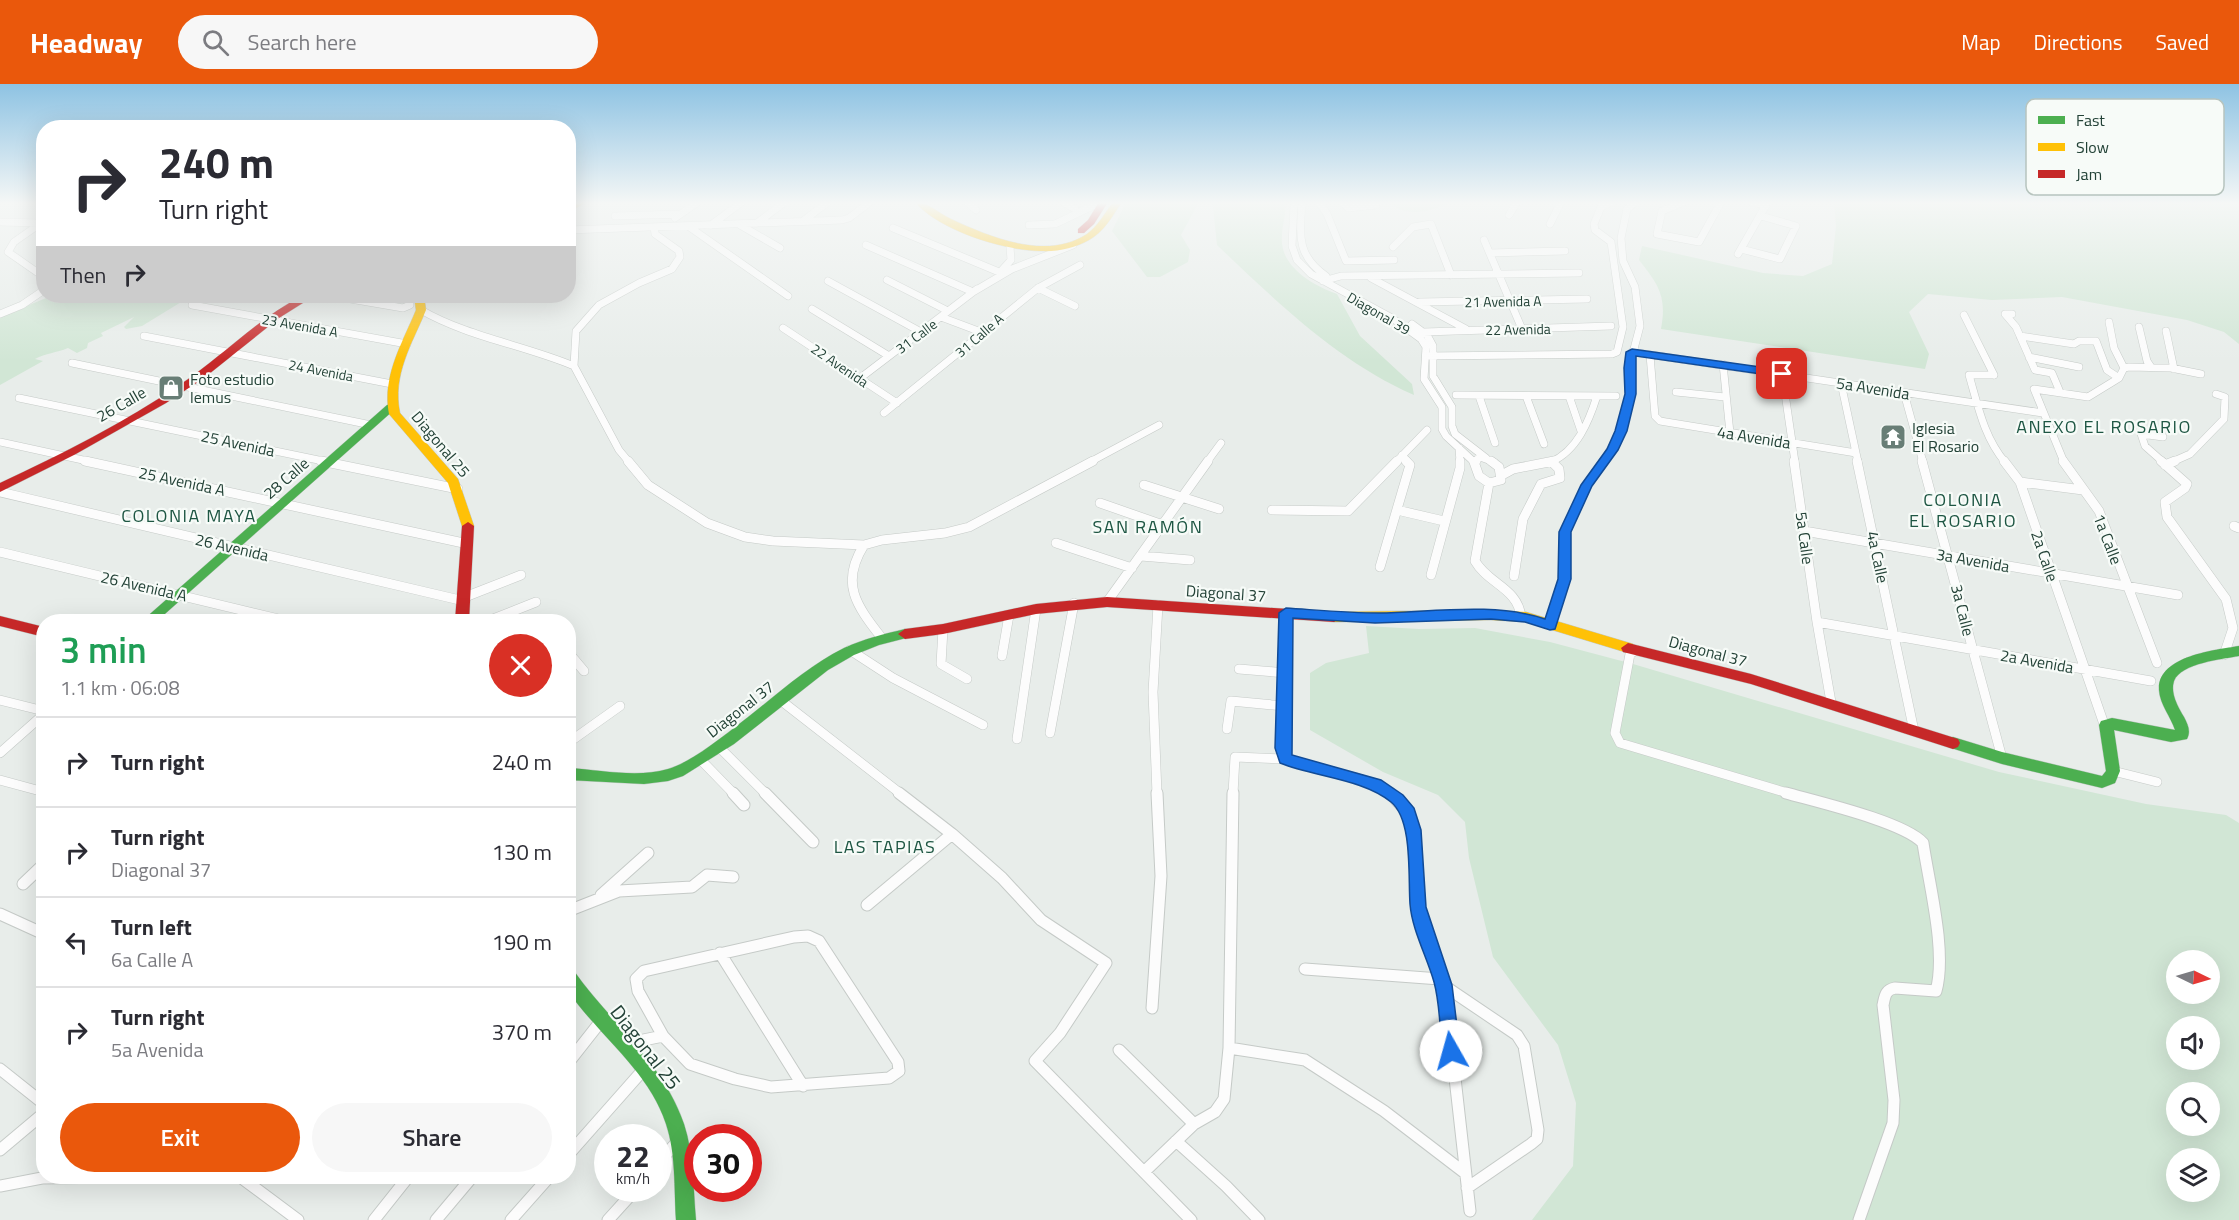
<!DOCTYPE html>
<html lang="en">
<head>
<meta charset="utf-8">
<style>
	body { margin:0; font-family:"Titillium Web",sans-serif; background:#f7f7f7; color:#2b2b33; height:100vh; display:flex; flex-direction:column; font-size:22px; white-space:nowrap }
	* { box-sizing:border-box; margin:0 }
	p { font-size:20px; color:#7c7c81 }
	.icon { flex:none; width:33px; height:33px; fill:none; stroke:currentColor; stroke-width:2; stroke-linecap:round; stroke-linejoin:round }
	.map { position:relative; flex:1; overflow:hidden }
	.sheet { position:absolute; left:36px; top:530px; width:540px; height:570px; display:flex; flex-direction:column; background:#fff; border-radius:24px; box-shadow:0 6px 24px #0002 }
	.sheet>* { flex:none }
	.banner { position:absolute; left:36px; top:36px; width:540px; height:183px; border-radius:24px; box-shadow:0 6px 24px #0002; background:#fff; color:#2b2b33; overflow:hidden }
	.needle { width:39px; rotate:95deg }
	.buttons { position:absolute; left:2166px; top:866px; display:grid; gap:12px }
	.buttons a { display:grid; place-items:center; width:54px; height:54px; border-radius:50%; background:#fff; box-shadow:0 6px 24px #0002; font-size:30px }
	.speed { position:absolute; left:594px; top:1040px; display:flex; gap:12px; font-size:30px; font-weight:700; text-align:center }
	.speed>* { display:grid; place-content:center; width:78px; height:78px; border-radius:50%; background:#fff; box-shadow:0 6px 24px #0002; line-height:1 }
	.speed small { font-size:15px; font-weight:400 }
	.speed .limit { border:9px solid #d22; background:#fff; color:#111 }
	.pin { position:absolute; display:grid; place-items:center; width:51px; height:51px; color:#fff; margin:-26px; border-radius:12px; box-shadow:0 3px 9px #0006 }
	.me { position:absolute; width:66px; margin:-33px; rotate:353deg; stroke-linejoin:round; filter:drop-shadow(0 0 4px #0008) }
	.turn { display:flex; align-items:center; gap:21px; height:126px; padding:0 24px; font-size:27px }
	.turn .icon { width:78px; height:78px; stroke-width:2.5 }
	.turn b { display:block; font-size:42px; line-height:51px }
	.then { display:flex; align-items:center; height:57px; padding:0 24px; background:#0003; gap:12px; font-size:22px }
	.round { display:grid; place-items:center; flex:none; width:63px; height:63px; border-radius:32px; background:#f7f7f7 }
	.headline { display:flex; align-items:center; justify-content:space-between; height:102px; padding:0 24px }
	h1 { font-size:36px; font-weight:600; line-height:45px; color:#1e9e55 }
	.button { display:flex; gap:12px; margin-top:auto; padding:12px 24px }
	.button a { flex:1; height:69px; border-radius:36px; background:#ea580c; color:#fff; font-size:24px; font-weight:600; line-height:69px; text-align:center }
	.button a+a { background:#f7f7f7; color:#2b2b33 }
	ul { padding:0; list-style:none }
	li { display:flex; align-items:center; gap:18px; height:90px; padding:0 24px; border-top:2px solid #e1e1e2 }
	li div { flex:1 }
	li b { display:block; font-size:22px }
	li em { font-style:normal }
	header { display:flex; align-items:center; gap:36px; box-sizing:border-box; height:84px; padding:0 30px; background:#ea580c; color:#fff }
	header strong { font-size:28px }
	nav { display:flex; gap:33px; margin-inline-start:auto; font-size:21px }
	.search { width:420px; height:54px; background:#f7f7f7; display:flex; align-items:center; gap:15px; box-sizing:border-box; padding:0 21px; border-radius:33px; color:#7c7c81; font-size:22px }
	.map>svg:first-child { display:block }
	.green { fill:#d1e6d5; fill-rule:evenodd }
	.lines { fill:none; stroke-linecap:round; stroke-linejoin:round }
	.street-far2-casing { stroke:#c5cac7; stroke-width:8 }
	.street-far1-casing { stroke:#c5cac7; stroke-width:10 }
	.street-casing { stroke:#c5cac7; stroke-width:13 }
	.fast-casing { stroke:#c3cac7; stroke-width:1 }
	.slow-casing { stroke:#c3cac7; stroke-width:1 }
	.jam-casing { stroke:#c3cac7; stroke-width:1 }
	.street-far2 { stroke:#fcfcfc; stroke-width:7 }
	.street-far1 { stroke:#fcfcfc; stroke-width:9 }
	.street { stroke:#fcfcfc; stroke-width:11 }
	.fast { fill:#4caf50; fill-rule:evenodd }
	.slow { fill:#ffc107; fill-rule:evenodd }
	.jam { fill:#c62828; fill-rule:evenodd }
	.route { fill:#1a73e8; stroke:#114b97; stroke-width:1.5 }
	.labels { text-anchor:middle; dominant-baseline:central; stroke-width:4.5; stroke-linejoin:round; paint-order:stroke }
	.far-street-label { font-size:14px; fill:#234237; stroke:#f7fbf8 }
	.poi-label { font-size:16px; fill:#234237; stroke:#f7fbf8; text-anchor:start }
	.street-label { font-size:16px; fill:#234237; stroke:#f7fbf8 }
	.neighbourhood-label { font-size:18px; letter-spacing:1.5px; fill:#1e5643; stroke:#f7fbf8 }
	.near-street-label { font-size:20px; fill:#234237; stroke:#f7fbf8 }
	.key { fill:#f7fbf8; stroke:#b7c4be; stroke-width:1.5 }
	.key-label { font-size:16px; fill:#234237 }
</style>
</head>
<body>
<header>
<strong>Headway</strong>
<div class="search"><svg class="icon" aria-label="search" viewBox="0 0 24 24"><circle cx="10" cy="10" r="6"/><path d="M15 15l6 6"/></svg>Search here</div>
<nav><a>Map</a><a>Directions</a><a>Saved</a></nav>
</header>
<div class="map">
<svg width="2239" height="1136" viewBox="0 0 2239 1136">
	<rect width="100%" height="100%" fill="#e8edea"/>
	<path class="green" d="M1126,118H1199L1181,151L1190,166L1188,178L1160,193H1147L1112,147Z
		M1215,118H1285C1287,129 1282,140 1282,152C1279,182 1312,201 1337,210L1360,252L1412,300L1414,311C1338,278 1277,218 1217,161L1213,123Z
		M1389,118H1451C1431,127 1407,135 1389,118Z
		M1834,118H2239V260L2224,248L2187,236L2062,213L1992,216L1928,210L1909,228L1929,270L1925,285L1661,245C1667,213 1659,201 1639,176L1642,162L1763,189L1803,192L1832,180L1836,142Z
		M51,212H191L142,242L126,245L124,243L134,233L101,249L103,252L88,259L87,264L77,269L68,264C56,269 46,269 35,275L43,277L0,301V233Z
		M1366,542L1419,545L1475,544L1550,558L1633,580L1999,688L2146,720L2226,731L2239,739V1136H1532L1573,1082L1576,1019L1558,961L1493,873L1469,774L1465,738L1438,711L1383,688L1310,646V589L1326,579L1369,569ZM2176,876H2210V909H2176ZM2176,942H2210V975H2176ZM2176,1008H2210V1041H2176ZM2176,1074H2210V1107H2176Z"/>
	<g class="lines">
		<g class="street-far2-casing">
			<path id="street-far2" d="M967,118L976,126
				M1063,118L1075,125
				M1294,118L1292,162L1297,176L1311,190L1392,234L1421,255L1426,263L1424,295L1442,323V345L1446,352L1474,378
				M1302,118C1300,151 1296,171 1326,192
				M1319,118L1327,130L1346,177L1394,176
				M1343,118L1348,124L1376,121
				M1684,118L1662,127L1657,150L1699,158L1721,118
				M1509,131L1517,118
				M615,132L680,130
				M675,134L698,118
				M44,137L14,158L8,168L44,193
				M803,137L828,118
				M0,138L39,139
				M757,139L785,118
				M1550,140L1561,118
				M711,141L742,118
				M740,141L780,164
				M1029,141L1055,140L1101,118
				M688,142L788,212
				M893,144L999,188
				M568,146L842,136L849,134L870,118
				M1484,156L1522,245
				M866,161L973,208L1012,185L1073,161
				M1393,163L1413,143L1431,140L1451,191
				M1741,165L1780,175L1796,142L1761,132
				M1490,169L1565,167
				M1738,170L1766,121L1751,118
				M1002,186L1011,176L1010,163
				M1371,194L1466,245
				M887,196L948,227
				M828,197L921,248
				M1323,197L1341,192L1579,189
				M1038,204L1075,222
				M333,212L403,224L410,221L408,212
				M1420,218L1587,215
				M192,221L407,260
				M812,225L889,272
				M421,226C468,253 524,261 574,282
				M0,230L22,221L44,206
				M2012,230H2005L2016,243L2035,286L2052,289L2060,308
				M1964,231L1994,291
				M941,233L981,248
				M2109,238L2114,264L2124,284
				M1412,240L1427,251L1433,262V292L1452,323V342L1455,350L1486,374
				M2139,243L2147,277L2151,283
				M783,244L897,319
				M2166,247L2174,285
				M1424,248L1611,242
				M144,252L392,300
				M2020,252L2074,260L2079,257H2096L2107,286L2119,294
				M1632,268L2043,329
				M1650,271L1655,332L1660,337L1856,369
				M1426,272L1612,270L1617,268L1623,243L1611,158L1595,146L1594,140L1601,123L1611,118
				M2029,273L2079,283
				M72,279L371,341
				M1723,280L1730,349
				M1782,289L1795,378
				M1994,291H1969C1978,322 1984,353 2005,378
				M859,295L977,205
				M1841,299L1858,378
				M1676,308L1725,313
				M1904,309L1923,378
				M1456,311L1616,312
				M1479,312L1495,359
				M1526,312L1544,360
				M1569,312L1581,347
				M19,314L328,378
				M884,329L1038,204L1080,181
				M0,358L92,378
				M1459,364L1460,378
				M1402,371L1408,378
				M629,378L619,366L574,282L576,247L599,221L639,199L672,185L680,173L679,167L655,150L654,143
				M1090,378L1159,341
				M1207,378L1221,359
				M1396,378L1427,346
				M1474,378L1480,373L1494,378
				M1551,378C1577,367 1589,337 1597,312
				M1603,378L1621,347L1631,310L1629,284L1640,242L1635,203L1623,177L1621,154L1627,125L1635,118
				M2064,378L2034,305L2088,313L2119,294L2124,284L2129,283L2171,284L2201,290
				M2163,378L2145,362L2141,350L2163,353
				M2172,378L2190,370L2224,335L2225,313L2216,310"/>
		</g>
		<g class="street-far1-casing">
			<path id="street-far1" d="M85,377L468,460
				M321,377L458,405
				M628,377L648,401L707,439L745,453L773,457L864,461L882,456L945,449L969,443L1093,377
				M1476,377L1474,378L1479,392L1489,399L1501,396L1499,383L1491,377
				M1794,377L1817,538L1831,618
				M1857,377L1914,647
				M1922,377L2002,674
				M2004,377L2020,398L2105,643
				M2063,377L2099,427L2157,579
				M2161,377L2187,400L2185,404L2165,418L2167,433L2226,515L2233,544L2224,571
				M2165,381L2175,377
				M1502,391L1513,385L1554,377
				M2020,398L2083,406
				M1489,399L1475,477C1488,500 1518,504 1521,533
				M1144,401L1219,425
				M0,408L464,517
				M1100,419L1163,441
				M1272,426L1348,427L1397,377
				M1397,426L1444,437
				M2234,442L2239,444
				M1804,447L2178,511
				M1056,459L1132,484
				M864,461C840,499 856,521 881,553
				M0,468L287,537
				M1141,472L1190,476
				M1380,483L1410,381L1406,377
				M1431,491L1460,384V377
				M1514,492L1523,435L1541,400L1560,394L1559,385L1552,378
				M465,513L521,491
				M1107,518L1208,377
				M1286,529L1283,664L1285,675L1361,695L1391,710
				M488,537L536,518
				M1817,538L2151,597
				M1550,541L1565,495V448L1587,401L1604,377
				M943,545L941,580L967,595
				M850,566L893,594L983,641
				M1636,566L1630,570L1615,649L1620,659L1791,710
				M568,568L584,587
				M1002,572L1009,531
				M1239,585L1286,589
				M779,615L901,710
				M0,616L44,627
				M1227,645L1231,617L1284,622
				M1050,649L1074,519
				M1017,655L1036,525
				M568,659L620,622
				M719,663L766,710
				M0,669L44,630
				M700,675L734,710
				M2113,687L2157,698
				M0,696L44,708
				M1157,710L1153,608L1158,521
				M1233,710L1235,673L1285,675"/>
		</g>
		<g class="street-casing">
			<path id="street" d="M733,709L744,721
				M765,709L813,758
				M899,709L952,750L1002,794L1041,836L1106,879L1060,949L1035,977L1191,1136
				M1390,709L1407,728L1412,740L1418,822L1442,894L1448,932L1470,1127
				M1786,709C1818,718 1904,738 1923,759C1929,800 1947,868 1936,907L1895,904C1885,906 1885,912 1883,921L1894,1016L1893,1039L1859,1136
				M23,800L44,780
				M601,811L648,769
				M867,821L952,750
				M568,827L619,807L692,803L707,791L733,793
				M0,830L44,850
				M808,852L819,857L898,978L899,987L889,994L771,1003L735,995L690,980L663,952L638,907L636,895L644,887L794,853Z
				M720,869L803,1002
				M1305,885L1440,895
				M1443,901L1517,951L1524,962L1538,1046L1537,1055L1531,1060L1467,1104
				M1152,924L1161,792L1157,709
				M624,960L663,952
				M1229,964L1305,976L1384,1027L1465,1089
				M1119,966L1194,1040
				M568,979L601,937
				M0,985L44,1020
				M1176,1057L1226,1102L1259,1136
				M0,1066L44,1029
				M568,1071L644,985
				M658,1079L678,1057
				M1145,1087L1194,1040L1215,1028L1224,1015L1229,964L1233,709
				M239,1092L298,1136
				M0,1102L42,1094L119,1093
				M374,1136L409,1092
				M436,1136L473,1092
				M511,1136L550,1092
				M608,1136L637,1104"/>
		</g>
		<g class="fast-casing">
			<path id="fast" d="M391,320L395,321V325L157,537H142L387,321Z
				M905,545L912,550L910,553L879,561L854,571L828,586L734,660L683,692L668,697L644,700L568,696V684C601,686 637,694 668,685C689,679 717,657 734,644C770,617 804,584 844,564C864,555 884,550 905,545Z
				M2239,562V572C2223,575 2181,579 2174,597C2170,609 2178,623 2184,633C2188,641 2191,647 2187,655L2171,658L2114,646L2120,687L2115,699L2102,704L2002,680L1948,663L1946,659L1948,655L1953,653L2002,668L2102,692L2106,687L2099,641L2101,637L2112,634L2175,646C2171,633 2160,621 2159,606C2157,572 2215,566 2239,562Z
				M568,885L574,887C610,938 663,978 684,1040C694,1070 693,1104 696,1136H676C674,1104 676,1070 666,1040C649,987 599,952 568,907Z"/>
		</g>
		<g class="slow-casing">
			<path id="slow" d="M575,118H586L568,129V122Z
				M915,118C928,118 938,129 951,135C990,153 1046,177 1087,150C1098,142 1105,129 1113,118H1122C1113,131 1104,148 1089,156C1075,164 1057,168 1041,167C1005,167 938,146 915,118Z
				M410,212H420L425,219L426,226C412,260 392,291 400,329L458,395L474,442L468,446L462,442L448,399L389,330C382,292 402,260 416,226L415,219Z
				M1491,526L1526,528L1633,560L1635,564L1628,569L1526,538L1491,536L1334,538L1327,533L1334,528Z"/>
		</g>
		<g class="jam-casing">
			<path id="jam" d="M1099,118H1108L1094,140L1084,149H1078V145L1088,136Z
				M302,212H314L279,234L204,294L166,319L74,371L0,408V399C62,370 124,339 181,300C223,272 257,235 302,212Z
				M468,438L474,442L469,537H455L462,442Z
				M1107,513L1334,528L1341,533L1334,538L1107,523L1036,530L943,550L905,555L898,550L905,545L943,540L1036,520Z
				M0,532L44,543V553L0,542Z
				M1628,559L1751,590L1958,655L1960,659L1958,663L1953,665L1751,600L1623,568L1621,564Z"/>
		</g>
		<use href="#street-far2" class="street-far2"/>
		<use href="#street-far1" class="street-far1"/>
		<use href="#street" class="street"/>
		<use href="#fast" class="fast"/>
		<use href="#slow" class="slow"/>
		<use href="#jam" class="jam"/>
	</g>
	<linearGradient id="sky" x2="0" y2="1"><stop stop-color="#8ec3e3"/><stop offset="0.43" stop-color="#f5f7f6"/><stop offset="1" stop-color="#f5f7f6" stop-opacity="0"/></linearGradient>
	<rect width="2239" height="277" fill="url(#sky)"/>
	<path class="route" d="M1632,265L1782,286L1787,290L1782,293L1636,272V310L1627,347L1618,366L1592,402L1571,448V495L1555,545L1550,546L1525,538L1491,535L1375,539L1293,534L1292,671L1381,696L1403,711L1414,724L1421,746L1426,823L1452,901L1460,967L1457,973L1451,975L1445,973L1442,967C1440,945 1440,920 1434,898C1427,873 1412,846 1410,820C1408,793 1413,736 1391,718C1363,695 1315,693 1280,679L1275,664L1279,529L1286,524C1317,526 1348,529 1379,529C1433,528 1494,518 1545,535L1558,495L1559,448L1581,401L1607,365L1615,347L1625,310L1624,284L1626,268Z"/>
	<defs>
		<g id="shop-square" transform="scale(1.35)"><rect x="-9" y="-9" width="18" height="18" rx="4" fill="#687e76" stroke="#f7fbf8"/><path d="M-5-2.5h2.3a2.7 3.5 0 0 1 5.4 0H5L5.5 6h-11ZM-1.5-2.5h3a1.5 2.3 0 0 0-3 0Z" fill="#fff"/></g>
		<g id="temple-square" transform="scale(1.35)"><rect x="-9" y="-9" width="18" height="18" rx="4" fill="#687e76" stroke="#f7fbf8"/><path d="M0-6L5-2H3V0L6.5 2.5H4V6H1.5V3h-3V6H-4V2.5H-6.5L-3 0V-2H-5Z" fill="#fff"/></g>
	</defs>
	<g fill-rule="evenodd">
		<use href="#shop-square" x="171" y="304"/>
		<use href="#temple-square" x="1893" y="353"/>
	</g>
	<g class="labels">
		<g class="far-street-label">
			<text transform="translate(1503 217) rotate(-1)">21 Avenida A</text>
			<text transform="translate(1379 229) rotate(30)">Diagonal 39</text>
			<text transform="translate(300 241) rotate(10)">23 Avenida A</text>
			<text transform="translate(1518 245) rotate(-1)">22 Avenida</text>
			<text transform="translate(979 251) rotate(-41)">31 Calle A</text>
			<text transform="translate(916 252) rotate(-37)">31 Calle</text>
			<text transform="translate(840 281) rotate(34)">22 Avenida</text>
			<text transform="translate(321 286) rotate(11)">24 Avenida</text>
		</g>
		<g class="poi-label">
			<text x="190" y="295">Foto estudio<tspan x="190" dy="18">lemus</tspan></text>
			<text x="1912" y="344">Iglesia<tspan x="1912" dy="18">El Rosario</tspan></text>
		</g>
		<g class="street-label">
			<text transform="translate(1873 304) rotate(9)">5a Avenida</text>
			<text transform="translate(121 320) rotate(-30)">26 Calle</text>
			<text transform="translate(1754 353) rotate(9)">4a Avenida</text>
			<text transform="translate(238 359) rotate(12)">25 Avenida</text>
			<text transform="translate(441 360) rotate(50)">Diagonal 25</text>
			<text transform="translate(286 394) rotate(-41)">28 Calle</text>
			<text transform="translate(182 397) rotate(12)">25 Avenida A</text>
			<text transform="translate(1805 454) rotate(82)">5a Calle</text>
			<text transform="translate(2108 455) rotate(69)">1a Calle</text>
			<text transform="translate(232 463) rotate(13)">26 Avenida</text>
			<text transform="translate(2045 472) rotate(71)">2a Calle</text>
			<text transform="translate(1878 473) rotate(78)">4a Calle</text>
			<text transform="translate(1973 476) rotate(10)">3a Avenida</text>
			<text transform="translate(144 502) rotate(13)">26 Avenida A</text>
			<text transform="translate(1226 509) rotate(4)">Diagonal 37</text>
			<text transform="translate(1963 526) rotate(76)">3a Calle</text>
			<text transform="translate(1708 567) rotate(15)">Diagonal 37</text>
			<text transform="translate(2037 577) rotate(10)">2a Avenida</text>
			<text transform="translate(740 625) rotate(-38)">Diagonal 37</text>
		</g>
		<g class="neighbourhood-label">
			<text x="2104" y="342">ANEXO EL ROSARIO</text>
			<text x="1963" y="415">COLONIA<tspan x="1963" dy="21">EL ROSARIO</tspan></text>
			<text x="189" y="431">COLONIA MAYA</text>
			<text x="1148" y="442">SAN RAMÓN</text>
			<text x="885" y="762">LAS TAPIAS</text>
		</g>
		<g class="near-street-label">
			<text transform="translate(646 963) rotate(52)">Diagonal 25</text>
		</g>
	</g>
	<rect x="2026" y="15" width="198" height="96" rx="9" class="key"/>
	<rect x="2038" y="32" width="27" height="8" fill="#4caf50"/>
	<rect x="2038" y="59" width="27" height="8" fill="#ffc107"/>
	<rect x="2038" y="86" width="27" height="8" fill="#c62828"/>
	<g class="key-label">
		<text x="2076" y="42">Fast</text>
		<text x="2076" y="69">Slow</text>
		<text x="2076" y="96">Jam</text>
	</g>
</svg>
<div class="buttons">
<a><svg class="needle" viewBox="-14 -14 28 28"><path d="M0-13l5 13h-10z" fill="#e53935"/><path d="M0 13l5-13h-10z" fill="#7c7c81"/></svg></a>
<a><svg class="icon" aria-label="sound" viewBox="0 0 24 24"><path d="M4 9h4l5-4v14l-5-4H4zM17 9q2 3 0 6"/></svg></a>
<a><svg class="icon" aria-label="search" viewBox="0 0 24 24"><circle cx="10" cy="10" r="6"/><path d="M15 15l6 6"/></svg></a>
<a><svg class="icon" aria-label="layers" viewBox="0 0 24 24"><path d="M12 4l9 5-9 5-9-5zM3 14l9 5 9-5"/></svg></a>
</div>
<div class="speed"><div>22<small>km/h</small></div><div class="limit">30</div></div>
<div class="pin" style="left:1782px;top:290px;background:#d93025"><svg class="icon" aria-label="arrive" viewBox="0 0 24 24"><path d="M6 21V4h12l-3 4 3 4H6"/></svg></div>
<svg class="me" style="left:1451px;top:967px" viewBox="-20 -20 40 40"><circle r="19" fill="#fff"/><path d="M0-13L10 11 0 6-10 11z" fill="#1a73e8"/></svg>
<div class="banner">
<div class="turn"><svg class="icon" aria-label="right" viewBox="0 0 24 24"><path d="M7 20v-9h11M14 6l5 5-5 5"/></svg><div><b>240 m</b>Turn right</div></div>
<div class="then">Then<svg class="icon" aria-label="right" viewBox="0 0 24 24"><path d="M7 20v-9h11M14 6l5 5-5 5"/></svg></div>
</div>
<section class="sheet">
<div class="headline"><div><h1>3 min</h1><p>1.1 km · 06:08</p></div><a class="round" style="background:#d93025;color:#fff"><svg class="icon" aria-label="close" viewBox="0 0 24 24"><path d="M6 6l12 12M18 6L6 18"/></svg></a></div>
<ul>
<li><svg class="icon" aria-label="right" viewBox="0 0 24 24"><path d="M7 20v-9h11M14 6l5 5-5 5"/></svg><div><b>Turn right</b></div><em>240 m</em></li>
<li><svg class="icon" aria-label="right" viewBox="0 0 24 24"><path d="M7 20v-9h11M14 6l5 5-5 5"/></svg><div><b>Turn right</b><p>Diagonal 37</p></div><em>130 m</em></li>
<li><svg class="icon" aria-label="left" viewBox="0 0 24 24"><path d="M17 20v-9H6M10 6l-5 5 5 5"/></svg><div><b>Turn left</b><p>6a Calle A</p></div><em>190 m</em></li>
<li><svg class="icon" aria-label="right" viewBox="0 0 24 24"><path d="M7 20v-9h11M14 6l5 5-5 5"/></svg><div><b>Turn right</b><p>5a Avenida</p></div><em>370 m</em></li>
</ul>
<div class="button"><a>Exit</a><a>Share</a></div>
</section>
</div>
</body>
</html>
